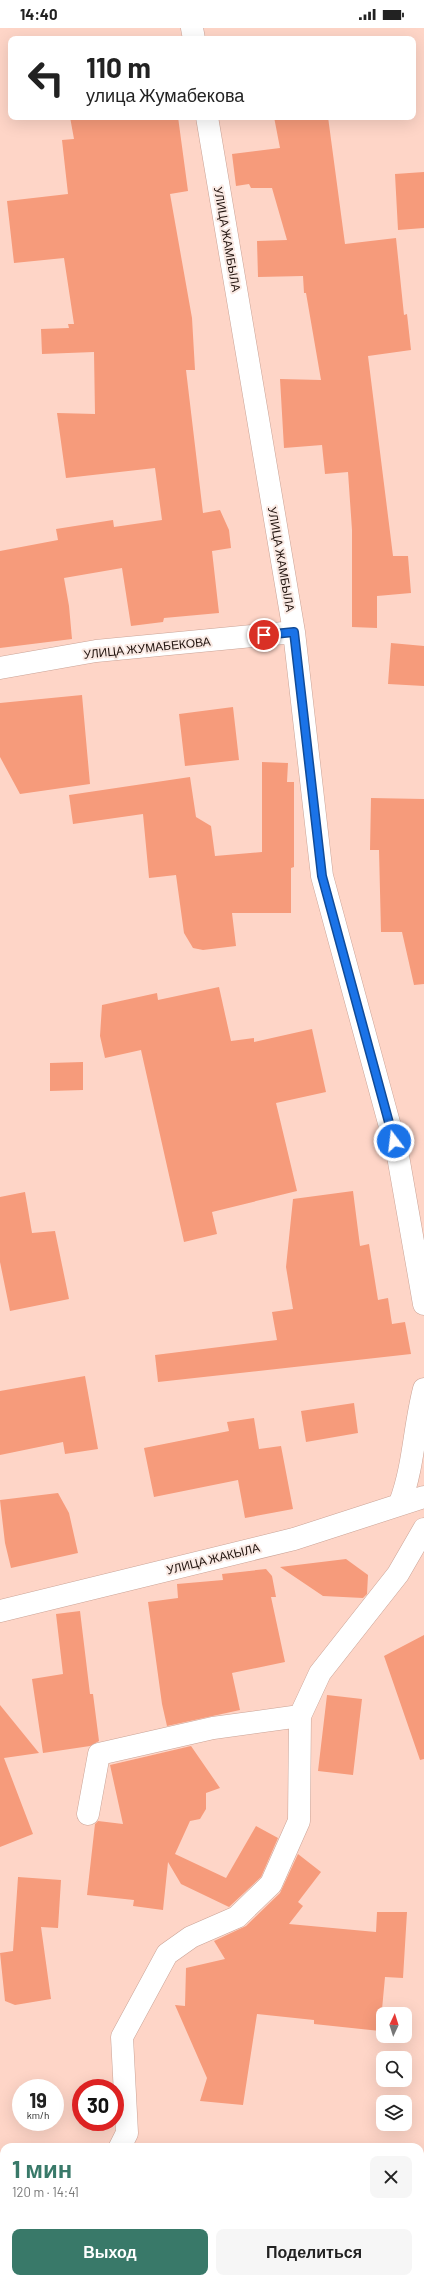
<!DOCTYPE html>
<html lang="ru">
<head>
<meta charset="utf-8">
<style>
	body { margin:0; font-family:Barlow,sans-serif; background:#f6f6f6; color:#222; height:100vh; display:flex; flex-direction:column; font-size:15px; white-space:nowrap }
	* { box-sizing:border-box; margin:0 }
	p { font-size:13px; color:#767676 }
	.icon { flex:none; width:22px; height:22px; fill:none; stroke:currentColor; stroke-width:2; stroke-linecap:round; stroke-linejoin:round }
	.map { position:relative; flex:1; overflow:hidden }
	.panel { position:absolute; left:0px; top:2115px; width:424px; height:140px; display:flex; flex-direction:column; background:#fff; border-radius:12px 12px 0 0; box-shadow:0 4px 16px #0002 }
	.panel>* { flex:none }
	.banner { position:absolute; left:8px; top:8px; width:408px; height:84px; border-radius:8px; box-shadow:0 4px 16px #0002; background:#fff; color:#222; overflow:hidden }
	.needle { width:26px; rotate:4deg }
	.buttons { position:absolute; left:376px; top:1979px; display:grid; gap:8px }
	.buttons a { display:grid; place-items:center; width:36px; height:36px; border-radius:8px; background:#fff; box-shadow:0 4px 16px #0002; font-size:20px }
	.speed { position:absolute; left:12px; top:2051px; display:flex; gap:8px; font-size:20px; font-weight:700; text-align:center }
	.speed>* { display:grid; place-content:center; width:52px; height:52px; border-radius:50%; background:#fff; box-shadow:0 4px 16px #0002; line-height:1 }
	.speed small { font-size:10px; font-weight:400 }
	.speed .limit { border:6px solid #d22; background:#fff; color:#111 }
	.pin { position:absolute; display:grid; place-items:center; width:34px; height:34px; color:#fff; margin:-17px; border:2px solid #fff; border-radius:50%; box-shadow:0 1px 4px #0007 }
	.me { position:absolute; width:44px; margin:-22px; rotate:345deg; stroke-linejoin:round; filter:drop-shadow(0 0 3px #0008) }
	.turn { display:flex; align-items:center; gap:14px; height:84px; padding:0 12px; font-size:18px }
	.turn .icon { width:52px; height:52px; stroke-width:2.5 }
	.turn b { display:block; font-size:28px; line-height:34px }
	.round { display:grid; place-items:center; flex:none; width:42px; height:42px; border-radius:8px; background:#f6f6f6 }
	.summary { display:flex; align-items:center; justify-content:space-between; height:68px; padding:0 12px }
	h1 { font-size:24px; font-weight:700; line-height:30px; color:#397969 }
	.button { display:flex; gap:8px; margin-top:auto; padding:8px 12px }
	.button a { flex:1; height:46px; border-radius:8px; background:#397969; color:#fff; font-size:16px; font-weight:700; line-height:46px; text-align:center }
	.button a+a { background:#f6f6f6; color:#222 }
	.status { display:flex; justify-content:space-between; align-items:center; height:28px; padding:0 20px; background:#fff; direction:ltr }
	.status svg { height:11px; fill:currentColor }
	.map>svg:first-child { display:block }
	.building { fill:#f69b7b }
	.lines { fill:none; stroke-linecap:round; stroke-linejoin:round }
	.minor-casing { stroke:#caa396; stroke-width:23 }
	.minor { stroke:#fff; stroke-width:22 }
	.route-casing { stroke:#114b97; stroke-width:10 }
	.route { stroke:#1a73e8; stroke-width:7 }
	.labels { text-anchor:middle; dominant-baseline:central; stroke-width:4; stroke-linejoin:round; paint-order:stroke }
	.street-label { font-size:12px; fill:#21130e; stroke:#f9e9e3 }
</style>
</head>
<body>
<div class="status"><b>14:40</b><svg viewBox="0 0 49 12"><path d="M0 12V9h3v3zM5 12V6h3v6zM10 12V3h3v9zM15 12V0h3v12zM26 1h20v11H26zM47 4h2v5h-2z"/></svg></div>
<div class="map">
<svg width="424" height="2255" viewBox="0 0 424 2255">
	<rect width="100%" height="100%" fill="#fed5c7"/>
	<path class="building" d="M70,89H178L188,163L170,166L192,290L195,342H186L203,485L220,482L229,502L231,520L212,523L219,585L164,590L163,594L131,598L122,540L64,550L69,578L72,611L0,620V523L58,512L56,501L113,492L114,499L162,492L155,440L66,450L57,385L95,386L94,324L42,326L41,301L69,300L68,296H74L64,230L14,235L7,173L68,166L62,112L74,111Z
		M274,89H328L345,216L396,210L404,287L407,286L411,322L368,328L393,528H408L411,565L377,568V600L352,599V502L348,444L325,446L322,417L284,420L280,351L321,352L306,265H304L303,248L258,249L257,213L287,212L272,160H251L249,156L236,158L232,126L280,120Z
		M424,144V200L398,202L395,146Z
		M391,615L424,618V658L388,656Z
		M82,667L90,756L20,766L0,729V675Z
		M233,679L239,732L185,738L179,686Z
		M262,734L288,735L287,754H294V839L291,840V885H232L236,918L203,922L193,920L184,905L176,847L149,850L143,786L73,796L69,767L190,749L196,789L211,798L215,828L262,824Z
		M371,770L424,771V956L414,957L402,904H381L379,822H370Z
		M219,959L231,1013L254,1010V1014L312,1001L326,1064L276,1075L297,1163L212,1184L217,1206L184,1214L141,1022L105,1030L100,1008L102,977L157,965L158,972Z
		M83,1034V1062L50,1063V1035Z
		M353,1163L360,1218L369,1216L378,1272L388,1270L392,1296L405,1294L411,1326L158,1354L155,1327L277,1312L272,1284L293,1281L286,1239L293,1171Z
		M25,1164L32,1205L55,1203L69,1271L10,1283L0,1234V1169Z
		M85,1348L98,1421L65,1426L63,1414L0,1427V1363Z
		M354,1375L358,1405L306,1414L301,1383Z
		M254,1390L259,1421L281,1418L293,1481L245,1490L238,1452L154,1469L144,1420L229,1403L227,1394Z
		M58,1465L69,1485L78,1525L11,1540L5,1515L0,1472Z
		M346,1531L368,1547L367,1566L363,1570L323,1568L280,1539Z
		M266,1541L272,1548L276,1569H271L285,1634L232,1645L240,1682L167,1698L162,1676L148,1574L178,1570L177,1556L223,1552L222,1546Z
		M80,1583L90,1666H93L99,1713L90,1718L43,1725L32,1651L63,1646L56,1586Z
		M424,1607V1731L420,1732L384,1628Z
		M327,1667L362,1671L353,1747L318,1743Z
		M0,1677L39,1725L4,1730L33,1806L0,1819Z
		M191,1718L220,1760L206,1765V1781L200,1791L190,1793L175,1826L226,1850L256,1798L278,1810L261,1849L229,1879L181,1856L168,1834L163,1882L133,1878L134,1872L87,1867L95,1796L98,1793L123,1796L110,1737Z
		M298,1826L321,1844L298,1874L303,1878L289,1896L376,1904L377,1884H407L403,1950L385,1949L380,2003L314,1996V1992L257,1986L243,2077L200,2073L207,2050L175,1977L185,1978L186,1940L225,1931L214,1913L246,1898L280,1865Z
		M18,1849L61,1852L58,1900L41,1899L51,1971L15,1977L5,1973L0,1925L13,1923Z"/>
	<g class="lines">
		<g class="minor-casing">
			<path id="minor" d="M192,0L194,11
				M207,89L294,604L322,848L398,1128L424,1276
				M0,640L96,623L294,604
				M400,1475C414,1438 414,1399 424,1361
				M0,1583L294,1511L424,1469
				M88,1786L99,1726L213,1700L300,1688
				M120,2119L127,2105L122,2009L167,1926L191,1909L237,1889L271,1856L299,1793L300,1688L320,1645L398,1546L424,1501
				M94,2251V2255"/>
		</g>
		<use href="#minor" class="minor"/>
	</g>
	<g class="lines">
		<g class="route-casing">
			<path id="route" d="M264,607L294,604L322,848L394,1113"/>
		</g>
		<use href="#route" class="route"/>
	</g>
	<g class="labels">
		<g class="street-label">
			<text transform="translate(228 211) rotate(80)">УЛИЦА ЖАМБЫЛА</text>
			<text transform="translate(282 531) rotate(80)">УЛИЦА ЖАМБЫЛА</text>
			<text transform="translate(147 619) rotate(-6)">УЛИЦА ЖУМАБЕКОВА</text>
			<text transform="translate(213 1530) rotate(-14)">УЛИЦА ЖАКЫЛА</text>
		</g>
	</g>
</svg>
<div class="buttons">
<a><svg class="needle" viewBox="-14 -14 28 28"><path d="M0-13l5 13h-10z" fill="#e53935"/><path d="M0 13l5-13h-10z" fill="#767676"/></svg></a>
<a><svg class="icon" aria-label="search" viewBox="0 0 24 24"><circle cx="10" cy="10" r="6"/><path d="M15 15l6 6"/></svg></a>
<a><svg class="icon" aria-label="layers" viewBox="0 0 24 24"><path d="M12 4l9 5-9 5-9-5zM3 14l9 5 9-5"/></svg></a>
</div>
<div class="speed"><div>19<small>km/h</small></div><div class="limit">30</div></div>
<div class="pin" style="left:264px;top:607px;background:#d93025"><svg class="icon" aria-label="arrive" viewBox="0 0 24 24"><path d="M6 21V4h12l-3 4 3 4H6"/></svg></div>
<svg class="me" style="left:394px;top:1113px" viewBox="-20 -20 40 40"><circle r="17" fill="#1a73e8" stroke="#fff" stroke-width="3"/><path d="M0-11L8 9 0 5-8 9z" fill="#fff"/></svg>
<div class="banner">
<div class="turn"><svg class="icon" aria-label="left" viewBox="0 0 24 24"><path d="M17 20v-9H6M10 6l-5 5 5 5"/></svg><div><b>110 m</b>улица Жумабекова</div></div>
</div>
<section class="panel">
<div class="summary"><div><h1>1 мин</h1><p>120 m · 14:41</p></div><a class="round"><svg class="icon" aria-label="close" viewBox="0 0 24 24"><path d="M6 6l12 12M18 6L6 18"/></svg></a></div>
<div class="button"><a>Выход</a><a>Поделиться</a></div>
</section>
</div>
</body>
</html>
